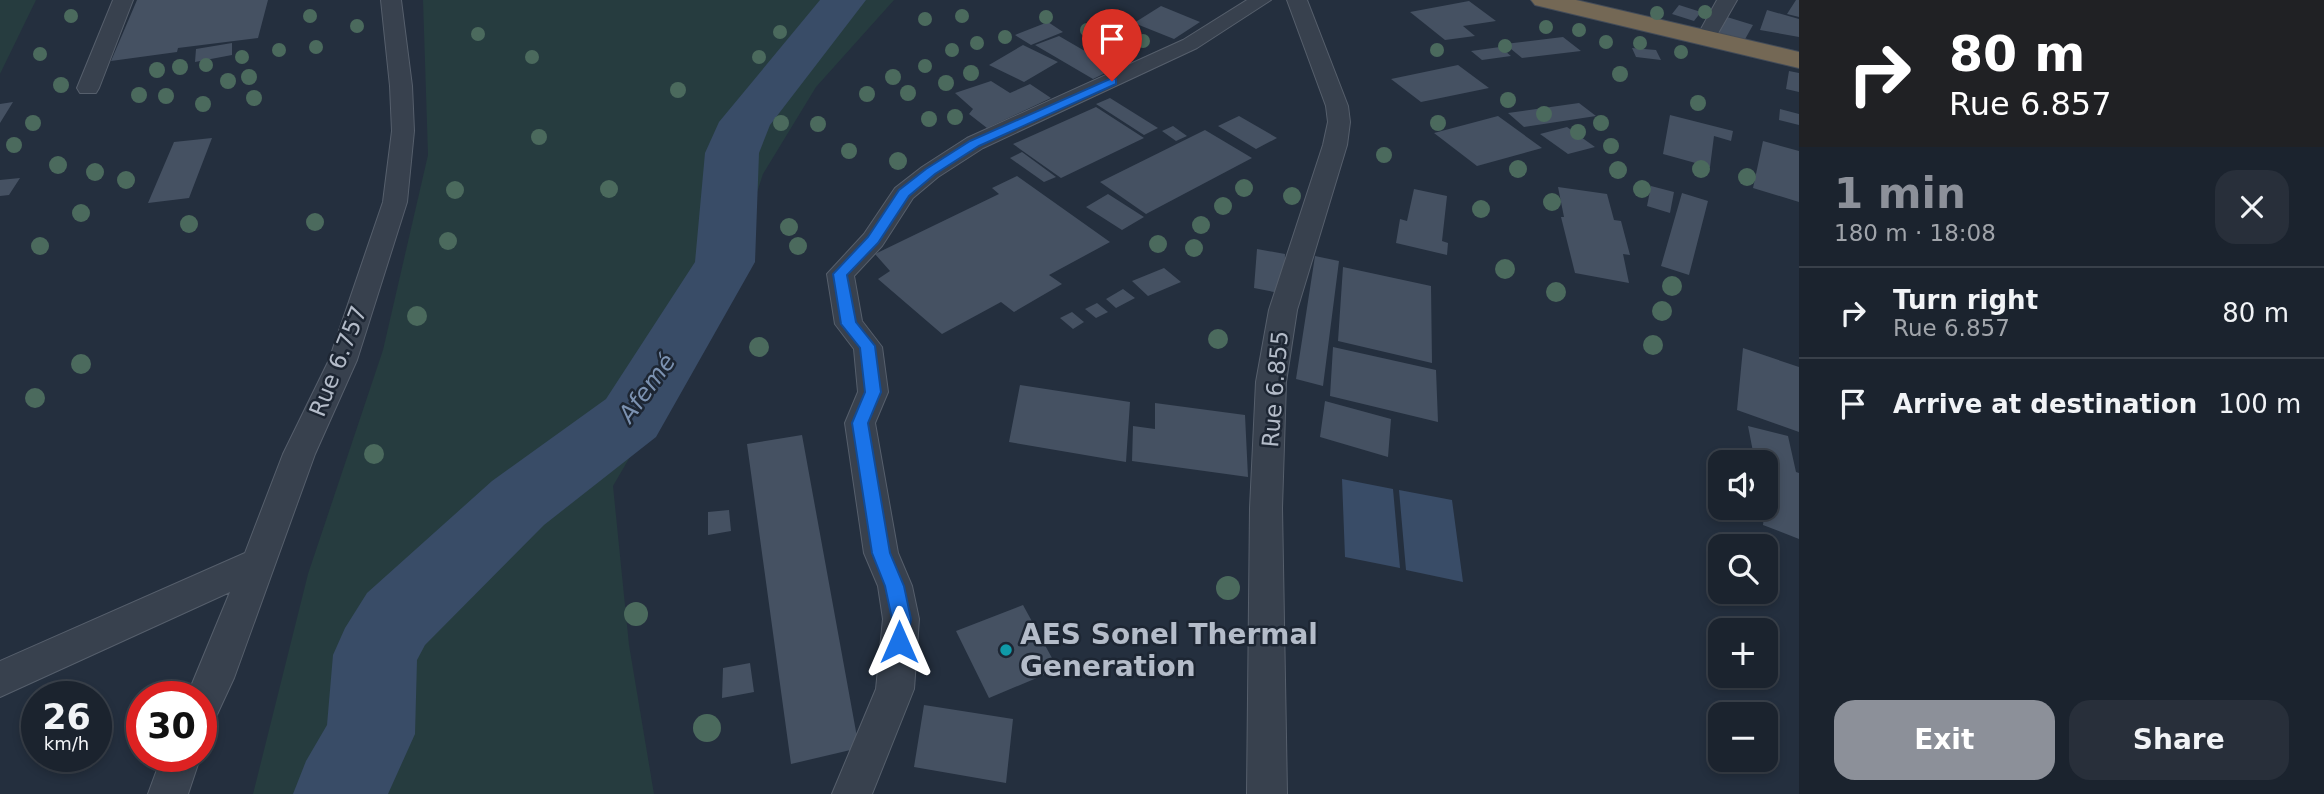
<!DOCTYPE html>
<html lang="en">
<head>
<meta charset="utf-8">
<style>
	body { margin:0; font-family:"DejaVu Sans",sans-serif; background:#282f3a; color:#f1f3f6; height:100vh; display:flex; flex-direction:column; font-size:26px; white-space:nowrap }
	* { box-sizing:border-box; margin:0 }
	p { font-size:23px; color:#a0a4aa }
	.icon { flex:none; width:38px; height:38px; fill:none; stroke:currentColor; stroke-width:2; stroke-linecap:round; stroke-linejoin:round }
	.map { position:relative; flex:1; overflow:hidden }
	.sheet { display:flex; flex-direction:column; background:#1b232e; width:525px }
	.sheet>* { flex:none }
	.hud { background:#202124; color:#fff; overflow:hidden }
	.controls { position:absolute; left:1708px; top:450px; display:grid; gap:14px }
	.controls a { display:grid; place-items:center; width:70px; height:70px; border-radius:14px; background:#1b232e; box-shadow:0 4px 10px #0003,0 0 0 2px #39404a; font-size:35px }
	.speed { position:absolute; left:21px; top:681px; display:flex; gap:14px; font-size:35px; font-weight:700; text-align:center }
	.speed>* { display:grid; place-content:center; width:91px; height:91px; border-radius:50%; background:#1b232e; box-shadow:0 4px 10px #0003,0 0 0 2px #39404a; line-height:1 }
	.speed small { font-size:18px; font-weight:400 }
	.speed .limit { border:10px solid #d22; background:#fff; color:#111 }
	.pin { position:absolute; display:grid; place-items:center; width:60px; height:60px; color:#fff; margin:-72px -30px; border-radius:50% 50% 50% 0; rotate:-45deg; box-shadow:0 0 7px #0007 }
	.pin .icon { rotate:45deg }
	.me { position:absolute; width:77px; margin:-38px; rotate:0deg; stroke-linejoin:round; filter:drop-shadow(0 0 5px #0008) }
	.turn { display:flex; align-items:center; gap:24px; height:147px; padding:0 35px; font-size:32px }
	.turn .icon { width:91px; height:91px; stroke-width:2.5 }
	.turn b { display:block; font-size:49px; line-height:60px }
	.round { display:grid; place-items:center; flex:none; width:74px; height:74px; border-radius:21px; background:#282f3a }
	.headline { display:flex; align-items:center; justify-content:space-between; height:119px; padding:0 35px }
	h1 { font-size:42px; font-weight:700; line-height:52px; color:#8c9099 }
	.primary-button { display:flex; gap:14px; margin-top:auto; padding:14px 35px }
	.primary-button a { flex:1; height:80px; border-radius:21px; background:#8c9099; color:#fff; font-size:28px; font-weight:700; line-height:80px; text-align:center }
	.primary-button a+a { background:#282f3a; color:#f1f3f6 }
	ul { padding:0; list-style:none }
	li { display:flex; align-items:center; gap:21px; height:91px; padding:0 35px; border-top:2px solid #39404a }
	li div { flex:1 }
	li b { display:block; font-size:26px }
	li em { font-style:normal }
	main { display:flex; flex:1; min-height:0 }
	.map>svg:first-child { display:block }
	.green { fill:#263c3f }
	.water { fill:#394c67 }
	.lines { fill:none; stroke-linecap:round; stroke-linejoin:round }
	.river { fill:#394c67; fill-rule:evenodd }
	.building { fill:#455162 }
	.street-casing { stroke:#565f6c; stroke-width:2 }
	.highway-casing { stroke:#434c59; stroke-width:2 }
	.street { fill:#38414e; fill-rule:evenodd }
	.highway { fill:#746855; fill-rule:evenodd }
	.tree { fill:#4b6a5d }
	.route { fill:#1a73e8; stroke:#114b97; stroke-width:2 }
	.culture-dot { fill:#0f9aa8; stroke:#1d2633; stroke-width:2.5 }
	.labels { text-anchor:middle; dominant-baseline:central; stroke-width:5; stroke-linejoin:round; paint-order:stroke }
	.street-label { font-size:23px; fill:#b4bcc9; stroke:#1d2633 }
	.water-label { font-size:24px; font-style:italic; fill:#7c92b1; stroke:#1d2633 }
	.near-poi-label { font-size:28px; font-weight:bold; fill:#b4bcc9; stroke:#1d2633; text-anchor:start }
</style>
</head>
<body>
<main>
<div class="map">
<svg width="1799" height="794" viewBox="0 0 1799 794">
	<rect width="100%" height="100%" fill="#242f3e"/>
	<path class="green" d="M0,0H36L0,74Z
		M423,0H894L816,87L763,174L723,297L613,486L629,645L654,794H253L308,574L383,350L428,155Z"/>
	<path class="water" d="M1342,479L1393,489L1400,568L1345,557Z
		M1399,490L1452,500L1463,582L1406,570Z"/>
	<g class="lines">
		<path class="river" d="M820,0H866L770,125L759,153L755,262L656,437L544,525L425,645L417,660L415,734L388,794H293L306,761L327,725L333,655L345,628L367,593L492,481L606,399L695,262L705,153L719,122Z"/>
	</g>
	<path class="building" d="M137,0H268L258,38L178,48L177,52L111,61Z
		M1796,0H1799V17L1787,14Z
		M1469,1L1496,21L1463,26L1475,36L1445,40L1410,12Z
		M1679,5L1701,12L1694,21L1672,14Z
		M1161,6L1200,22L1174,39L1134,23Z
		M1767,10L1799,19V37L1760,30Z
		M1727,17L1753,25L1744,41L1717,33Z
		M1048,22L1063,32L1031,45L1015,35Z
		M1059,36L1090,54L1105,47L1132,60L1093,79L1035,45Z
		M1563,37L1581,51L1522,58L1505,44Z
		M232,43V55L195,62L196,49Z
		M1023,45L1058,62L1024,82L989,65Z
		M1500,47L1511,56L1482,60L1471,51Z
		M1632,48L1656,50L1661,60L1636,57Z
		M1458,65L1489,88L1421,102L1391,79Z
		M1789,71L1799,73V92L1786,89Z
		M991,81L1010,93L1030,84L1051,98L987,128L969,114L973,109L955,93Z
		M1110,98L1158,128L1144,135L1096,104Z
		M13,102L0,123V104Z
		M1579,103L1596,116L1524,127L1508,113Z
		M1096,107L1144,138L1061,178L1013,144Z
		M1780,109L1799,114V125L1779,120Z
		M1670,115L1733,131L1731,141L1714,136L1710,167L1663,154Z
		M1239,116L1277,138L1256,149L1218,126Z
		M1498,116L1542,148L1477,166L1434,133Z
		M1173,126L1187,136L1176,141L1162,131Z
		M1567,127L1595,147L1568,154L1540,134Z
		M1205,130L1252,158L1146,214L1100,182Z
		M212,138L189,198L148,203L174,142Z
		M1763,141L1799,151V202L1753,188Z
		M1022,152L1056,177L1044,182L1010,158Z
		M1017,176L1110,242L1049,275L1062,284L1014,312L1001,302L942,334L878,279L890,271L875,254L999,194L992,188Z
		M20,178L9,195L0,196V180Z
		M1651,186L1674,192L1670,213L1647,206Z
		M1558,187L1607,194L1614,220L1621,221L1630,255L1623,254L1629,283L1575,273L1561,217H1564Z
		M1414,189L1447,196L1442,241L1448,243L1447,255L1396,243L1400,219L1407,221Z
		M1682,193L1708,201L1689,275L1661,266Z
		M1108,194L1144,217L1122,230L1086,207Z
		M1257,249L1285,254L1284,294L1254,288Z
		M1315,256L1339,261L1323,386L1296,379Z
		M1343,267L1431,286L1432,363L1338,341Z
		M1164,268L1181,282L1148,296L1132,281Z
		M1123,289L1135,298L1116,308L1106,299Z
		M1097,303L1108,312L1096,318L1085,309Z
		M1072,312L1084,322L1073,329L1060,318Z
		M1333,347L1436,370L1438,422L1330,396Z
		M1743,348L1799,367V432L1737,410Z
		M1020,385L1130,402L1126,462L1009,442Z
		M1325,401L1391,419L1388,457L1320,437Z
		M1155,403L1245,415L1248,477L1132,461L1133,426L1155,429Z
		M1748,426L1788,436L1796,472L1799,473V539L1763,525L1768,482L1766,481V462H1755Z
		M802,435L859,748L791,764L747,444Z
		M729,510L731,531L708,535V512Z
		M1023,605L1058,669L989,698L956,631Z
		M750,663L754,692L722,698L723,668Z
		M924,705L1013,719L1006,783L914,767Z"/>
	<g class="lines">
		<g class="street-casing">
			<path id="street" d="M113,0H133L99,88L96,93H80L77,88Z
				M381,0H401L412,86L414,131L407,202L357,360L315,454L234,678L214,721L201,726V696H187L230,592L0,697V661L245,553L283,454L329,360L383,202L392,131L390,86Z
				M1247,0H1271L1197,48L983,148L938,177L913,198L882,246L854,276L862,321L882,347L888,392L875,423L898,553L912,586L919,619L914,689L872,794H832L876,689L883,619L878,586L864,553L845,423L858,392L854,349L835,324L827,274L864,234L895,188L922,167L967,138L1183,40Z
				M1287,0H1307L1348,106L1350,122L1347,145L1297,310L1286,382L1282,508L1287,794H1247L1250,508L1256,382L1269,310L1323,145L1328,122L1326,106Z
				M1717,0H1737L1713,42H1699L1696,38Z
				M162,756L201,755L188,794H148Z"/>
		</g>
		<g class="highway-casing">
			<path id="highway" d="M1531,0H1576L1799,52V68L1535,5Z"/>
		</g>
		<use href="#street" class="street"/>
		<use href="#highway" class="highway"/>
	</g>
	<g class="tree">
		<circle cx="1705" cy="12" r="7"/>
		<circle cx="1657" cy="13" r="7"/>
		<circle cx="71" cy="16" r="7"/>
		<circle cx="310" cy="16" r="7"/>
		<circle cx="962" cy="16" r="7"/>
		<circle cx="1046" cy="17" r="7"/>
		<circle cx="925" cy="19" r="7"/>
		<circle cx="357" cy="26" r="7"/>
		<circle cx="1546" cy="27" r="7"/>
		<circle cx="1087" cy="30" r="7"/>
		<circle cx="1579" cy="30" r="7"/>
		<circle cx="780" cy="32" r="7"/>
		<circle cx="478" cy="34" r="7"/>
		<circle cx="1005" cy="37" r="7"/>
		<circle cx="1143" cy="41" r="7"/>
		<circle cx="1606" cy="42" r="7"/>
		<circle cx="977" cy="43" r="7"/>
		<circle cx="1640" cy="43" r="7"/>
		<circle cx="1505" cy="46" r="7"/>
		<circle cx="316" cy="47" r="7"/>
		<circle cx="279" cy="50" r="7"/>
		<circle cx="952" cy="50" r="7"/>
		<circle cx="1437" cy="50" r="7"/>
		<circle cx="1681" cy="52" r="7"/>
		<circle cx="40" cy="54" r="7"/>
		<circle cx="242" cy="57" r="7"/>
		<circle cx="532" cy="57" r="7"/>
		<circle cx="759" cy="57" r="7"/>
		<circle cx="206" cy="65" r="7"/>
		<circle cx="925" cy="66" r="7"/>
		<circle cx="180" cy="67" r="8"/>
		<circle cx="157" cy="70" r="8"/>
		<circle cx="971" cy="73" r="8"/>
		<circle cx="1620" cy="74" r="8"/>
		<circle cx="249" cy="77" r="8"/>
		<circle cx="893" cy="77" r="8"/>
		<circle cx="228" cy="81" r="8"/>
		<circle cx="946" cy="83" r="8"/>
		<circle cx="61" cy="85" r="8"/>
		<circle cx="678" cy="90" r="8"/>
		<circle cx="908" cy="93" r="8"/>
		<circle cx="867" cy="94" r="8"/>
		<circle cx="139" cy="95" r="8"/>
		<circle cx="166" cy="96" r="8"/>
		<circle cx="254" cy="98" r="8"/>
		<circle cx="1508" cy="100" r="8"/>
		<circle cx="1698" cy="103" r="8"/>
		<circle cx="203" cy="104" r="8"/>
		<circle cx="1544" cy="114" r="8"/>
		<circle cx="955" cy="117" r="8"/>
		<circle cx="929" cy="119" r="8"/>
		<circle cx="33" cy="123" r="8"/>
		<circle cx="781" cy="123" r="8"/>
		<circle cx="1438" cy="123" r="8"/>
		<circle cx="1601" cy="123" r="8"/>
		<circle cx="818" cy="124" r="8"/>
		<circle cx="1578" cy="132" r="8"/>
		<circle cx="539" cy="137" r="8"/>
		<circle cx="14" cy="145" r="8"/>
		<circle cx="1611" cy="146" r="8"/>
		<circle cx="849" cy="151" r="8"/>
		<circle cx="1384" cy="155" r="8"/>
		<circle cx="898" cy="161" r="9"/>
		<circle cx="58" cy="165" r="9"/>
		<circle cx="1518" cy="169" r="9"/>
		<circle cx="1701" cy="169" r="9"/>
		<circle cx="1618" cy="170" r="9"/>
		<circle cx="95" cy="172" r="9"/>
		<circle cx="1747" cy="177" r="9"/>
		<circle cx="126" cy="180" r="9"/>
		<circle cx="1244" cy="188" r="9"/>
		<circle cx="609" cy="189" r="9"/>
		<circle cx="1642" cy="189" r="9"/>
		<circle cx="455" cy="190" r="9"/>
		<circle cx="1292" cy="196" r="9"/>
		<circle cx="1552" cy="202" r="9"/>
		<circle cx="1223" cy="206" r="9"/>
		<circle cx="1481" cy="209" r="9"/>
		<circle cx="81" cy="213" r="9"/>
		<circle cx="315" cy="222" r="9"/>
		<circle cx="189" cy="224" r="9"/>
		<circle cx="1201" cy="225" r="9"/>
		<circle cx="789" cy="227" r="9"/>
		<circle cx="448" cy="241" r="9"/>
		<circle cx="1158" cy="244" r="9"/>
		<circle cx="40" cy="246" r="9"/>
		<circle cx="798" cy="246" r="9"/>
		<circle cx="1194" cy="248" r="9"/>
		<circle cx="1505" cy="269" r="10"/>
		<circle cx="1672" cy="286" r="10"/>
		<circle cx="1556" cy="292" r="10"/>
		<circle cx="1662" cy="311" r="10"/>
		<circle cx="417" cy="316" r="10"/>
		<circle cx="1218" cy="339" r="10"/>
		<circle cx="1653" cy="345" r="10"/>
		<circle cx="759" cy="347" r="10"/>
		<circle cx="81" cy="364" r="10"/>
		<circle cx="35" cy="398" r="10"/>
		<circle cx="374" cy="454" r="10"/>
		<circle cx="1228" cy="588" r="12"/>
		<circle cx="636" cy="614" r="12"/>
		<circle cx="707" cy="728" r="14"/>
	</g>
	<path class="route" d="M1112,78L1116,79V84L979,146L935,174L909,196L878,243L847,275L856,322L875,346L881,392L868,423L890,553L904,586L911,619L906,649L899,651L892,649L889,642L892,619L885,586L872,553L852,423L865,392L860,348L841,324L833,274L868,237L899,190L926,169L970,141Z"/>
	<circle class="culture-dot" cx="1006" cy="650" r="7"/>
	<g class="labels">
		<g class="street-label">
			<text transform="translate(338 361) rotate(-68)">Rue 6.757</text>
			<text transform="translate(1275 389) rotate(-85)">Rue 6.855</text>
		</g>
		<g class="water-label">
			<text transform="translate(647 388) rotate(-54)">Afemé</text>
		</g>
		<g class="near-poi-label">
			<text x="1020" y="634">AES Sonel Thermal<tspan x="1020" dy="32">Generation</tspan></text>
		</g>
	</g>
</svg>
<div class="controls">
<a><svg class="icon" aria-label="sound" viewBox="0 0 24 24"><path d="M4 9h4l5-4v14l-5-4H4zM17 9q2 3 0 6"/></svg></a>
<a><svg class="icon" aria-label="search" viewBox="0 0 24 24"><circle cx="10" cy="10" r="6"/><path d="M15 15l6 6"/></svg></a>
<a>+</a>
<a>−</a>
</div>
<div class="speed"><div>26<small>km/h</small></div><div class="limit">30</div></div>
<div class="pin" style="left:1112px;top:81px;background:#d93025"><svg class="icon" aria-label="arrive" viewBox="0 0 24 24"><path d="M6 21V4h12l-3 4 3 4H6"/></svg></div>
<svg class="me" style="left:899px;top:642px" viewBox="-20 -20 40 40"><path d="M0-17L14 15 0 8-14 15z" fill="#1a73e8" stroke="#fff" stroke-width="4"/></svg>
</div>
<section class="sheet">
<div class="hud">
<div class="turn"><svg class="icon" aria-label="right" viewBox="0 0 24 24"><path d="M7 20v-9h11M14 6l5 5-5 5"/></svg><div><b>80 m</b>Rue 6.857</div></div>
</div>
<div class="headline"><div><h1>1 min</h1><p>180 m · 18:08</p></div><a class="round"><svg class="icon" aria-label="close" viewBox="0 0 24 24"><path d="M6 6l12 12M18 6L6 18"/></svg></a></div>
<ul>
<li><svg class="icon" aria-label="right" viewBox="0 0 24 24"><path d="M7 20v-9h11M14 6l5 5-5 5"/></svg><div><b>Turn right</b><p>Rue 6.857</p></div><em>80 m</em></li>
<li><svg class="icon" aria-label="arrive" viewBox="0 0 24 24"><path d="M6 21V4h12l-3 4 3 4H6"/></svg><div><b>Arrive at destination</b></div><em>100 m</em></li>
</ul>
<div class="primary-button"><a>Exit</a><a>Share</a></div>
</section>
</main>
</body>
</html>
